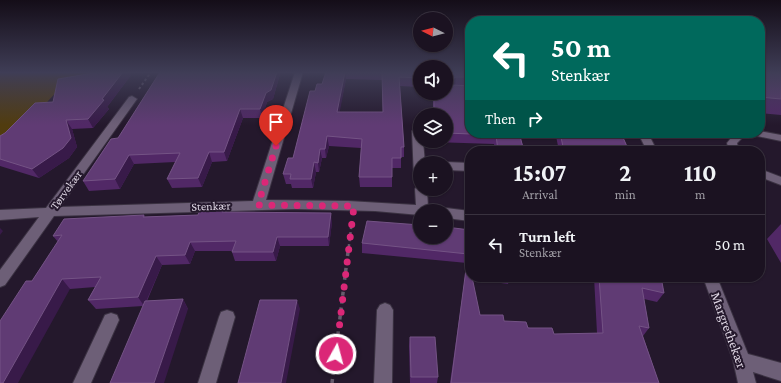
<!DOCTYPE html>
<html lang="en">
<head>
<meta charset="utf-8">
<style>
	body { margin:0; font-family:"Crimson Pro",serif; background:#241b2a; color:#f1f3f6; height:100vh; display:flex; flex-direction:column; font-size:15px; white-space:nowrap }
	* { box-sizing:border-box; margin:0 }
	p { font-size:13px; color:#a09ea5 }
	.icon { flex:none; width:22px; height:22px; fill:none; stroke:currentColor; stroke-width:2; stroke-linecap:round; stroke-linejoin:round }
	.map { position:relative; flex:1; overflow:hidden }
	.panel { position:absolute; left:465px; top:146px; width:300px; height:136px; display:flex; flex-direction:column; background:#1b1221; border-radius:16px; box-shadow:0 1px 3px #0004,0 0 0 1px #39323f }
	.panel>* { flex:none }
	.top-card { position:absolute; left:465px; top:16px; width:300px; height:122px; border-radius:16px; box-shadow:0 1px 3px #0004,0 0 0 1px #39323f; background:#00695c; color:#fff; overflow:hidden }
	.needle { width:26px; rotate:276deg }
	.buttons { position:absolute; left:413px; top:12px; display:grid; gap:8px }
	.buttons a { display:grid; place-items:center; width:40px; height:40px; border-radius:50%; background:#1b1221; box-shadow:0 1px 3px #0004,0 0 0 1px #39323f; font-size:20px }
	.pin { position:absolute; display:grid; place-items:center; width:34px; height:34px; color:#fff; margin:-41px -17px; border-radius:50% 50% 50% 0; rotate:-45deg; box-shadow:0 0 4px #0007 }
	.pin .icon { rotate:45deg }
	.me { position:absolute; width:44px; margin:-22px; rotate:7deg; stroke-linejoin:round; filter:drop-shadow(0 0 3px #0008) }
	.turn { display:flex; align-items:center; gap:14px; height:84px; padding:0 20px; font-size:18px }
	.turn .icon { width:52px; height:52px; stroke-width:2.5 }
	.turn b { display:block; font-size:28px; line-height:34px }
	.then { display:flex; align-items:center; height:38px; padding:0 20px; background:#0003; gap:8px; font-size:15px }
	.eta { display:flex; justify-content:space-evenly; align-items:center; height:68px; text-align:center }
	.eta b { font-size:24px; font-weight:700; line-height:28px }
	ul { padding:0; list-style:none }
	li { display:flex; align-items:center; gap:12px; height:60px; padding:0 20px; border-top:1px solid #39323f }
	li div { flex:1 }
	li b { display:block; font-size:15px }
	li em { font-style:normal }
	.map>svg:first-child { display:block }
	.green { fill:#513c0f }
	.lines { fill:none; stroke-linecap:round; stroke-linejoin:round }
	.minor-casing { stroke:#3b3242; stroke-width:2 }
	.path-far2 { stroke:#665c6d; stroke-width:2; stroke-dasharray:2.5 2.5; stroke-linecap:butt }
	.path-far1 { stroke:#665c6d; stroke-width:2.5; stroke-dasharray:3 3; stroke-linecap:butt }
	.path { stroke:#665c6d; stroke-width:3.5; stroke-dasharray:4 4; stroke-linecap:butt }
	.minor { fill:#6d5f77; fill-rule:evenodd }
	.wall { fill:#512866; fill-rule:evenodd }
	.shaded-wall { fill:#381a49 }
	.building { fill:#603b74; stroke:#745385 }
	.route { stroke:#db2777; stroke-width:7; stroke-dasharray:0 12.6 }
	.labels { text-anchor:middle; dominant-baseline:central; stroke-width:4; stroke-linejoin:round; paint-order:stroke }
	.street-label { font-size:12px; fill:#ded6e3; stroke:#24182c }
	.near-street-label { font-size:14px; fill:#ded6e3; stroke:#24182c }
</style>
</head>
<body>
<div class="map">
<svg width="781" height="383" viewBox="0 0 781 383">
	<rect width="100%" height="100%" fill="#24182c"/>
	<path class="green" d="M0,72H180L132,73L61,87L12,140L0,144Z"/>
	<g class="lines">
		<g class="minor-casing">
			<path id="minor" d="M295,72H303L266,200L348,201L416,205L415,189L417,186L420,185V189H427L428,207L432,208L434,211H420V215L375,211L295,209L54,216L5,285L0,287V270L39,217L0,220V210L46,208L129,97L132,96L137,99L60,207L253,201Z
				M417,128L420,129V141H423L425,163H420V183L416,182L414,179L412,131Z
				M760,131L781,135V141L757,136L742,138L737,143L739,151H729L727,143L735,133H760Z
				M638,133H648L657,151H647Z
				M446,162L470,163V171L446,170V163H444Z
				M760,169L781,177V185L760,177Z
				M446,208L470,211V221L446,218V211H441Z
				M703,277H717L748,354L781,363V381L753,372L756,383H738L733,360Z
				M385,303L390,305L393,310L392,383H374L377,310L380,305Z
				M227,310L233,312L235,317L216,383H198L219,317L221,312Z
				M111,313L117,315L119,320L91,383H73L105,315Z"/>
		</g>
		<path class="path-far2" d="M139,89L151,72"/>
		<path class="path-far1" d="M348,253L352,221"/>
		<path class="path" d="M332,383L348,252"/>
		<use href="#minor" class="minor"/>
	</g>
	<path class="wall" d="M99,72H129L131,75L107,107L109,109L93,128L72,129L77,147L69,158L39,178L0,166V136L53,102Z
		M326,72H420V87L400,86L404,147V157H401V168H392V187H360L359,177L361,148L329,146L326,158H322L319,172H316L313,188H292L291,184H286L283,174L293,158L315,91L322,84ZM346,79L382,80L383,112H339Z
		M446,72H470V133H621L629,151H559L556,136L520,134L524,151H495L494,144L433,142V141H446V115H433V93H446Z
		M760,72H781V115L760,113Z
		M280,74L273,99L267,102L262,118H243L227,161L212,162L202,187L172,188L167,179L175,162L134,164L120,189L89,191L83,181L118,138Z
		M223,210L225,212L332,222L329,246H280L276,261H235L232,252V251H195L190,264L162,265L147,301L183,299L188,309L143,306L96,309L88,300L95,287L70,289L32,281L58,242L53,236L144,215L145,217L198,215Z
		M781,224V263L767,239Z
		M470,230V277H510L508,284L472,279L480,315L554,334L597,333L594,277H661L664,293L657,302L644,299L649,328L643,336L659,383H450L467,263L362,253V243Z
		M410,337L438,377L437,383H410L409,346Z"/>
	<path class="shaded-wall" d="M123,72H129L131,75L107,107L109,109L93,128L88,119L102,99Z
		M277,72H280V74L273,99L267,102L262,118L260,109L266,93Z
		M345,72L346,79L338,121L337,112Z
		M456,77L455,86L451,87V82L452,79Z
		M240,109L243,118L227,161L224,152Z
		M66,120L72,129L77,147L69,158L39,178L32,169Z
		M327,136L329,146L326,158L325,149Z
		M320,149L322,158L319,172L318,163Z
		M209,152L212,162L202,187L198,178Z
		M129,155L134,164L120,189L115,179Z
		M314,162L316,172L313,188L311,179Z
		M331,213L332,222L329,246L328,237Z
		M0,228L3,231L0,235Z
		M277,237L280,246L276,261L273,252Z
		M190,242L195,251L190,264L185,255Z
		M156,256L162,265L144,306L138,297Z
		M62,279L70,289L18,383H3Z
		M183,299L188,309L164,383H154Z
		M297,300L300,309L286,383H281Z"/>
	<path class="building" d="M99,72H123L102,99L104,100L88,119L66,120L71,138L63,148L32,169L0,159V136L5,133L35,103L53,102L58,79Z
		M160,72H277L271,90L266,93L260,109H240L224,152H209L198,178L167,179L180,153L129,155L115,179L83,181L111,139L118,138Z
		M326,72H345L337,112H383L382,72H377H420V78L399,77L404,147H401V158H392V177H359L362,139L327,136L325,149H320L318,163L314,162L311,179H290L291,174H283L288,158H293L310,91H315L317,84H322Z
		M446,72H470V77H456L452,79L451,82L453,85L470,86V133H519L524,151H498L496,135L446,133V115H434V93H446Z
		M760,72H781V99L760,97Z
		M560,133H621L629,151H564Z
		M200,210H223L222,212L331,213L328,237H277L273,252H232L236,241L190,242L185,255L156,256L138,297L88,300L101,277L62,279L3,383H0V321L26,281H32L62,235L53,236L64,219L144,215L143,217L198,215Z
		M367,221L420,225V237H446V227L470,230V277H472L480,315H503L504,321L526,322L528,328H552L554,334L603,333L599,277H661L664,293L642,288L649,328L639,326L659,383H451L468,254L362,243Z
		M183,299L154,383H110L145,301Z
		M260,300H297L281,383H238Z
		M410,337H435L438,377H411Z"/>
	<linearGradient id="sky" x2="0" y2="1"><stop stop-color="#140d18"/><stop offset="0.58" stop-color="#3f3d56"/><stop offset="1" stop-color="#3f3d56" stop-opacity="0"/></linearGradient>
	<rect width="781" height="125" fill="url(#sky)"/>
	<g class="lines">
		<path class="route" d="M276,146L258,205L354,206L336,354"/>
	</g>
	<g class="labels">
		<g class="street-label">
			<text transform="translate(66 190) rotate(-54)">Tørvekær</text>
			<text transform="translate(211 206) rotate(-2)">Stenkær</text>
		</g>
		<g class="near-street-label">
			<text transform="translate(729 330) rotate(70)">Margrethekær</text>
		</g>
	</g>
</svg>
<div class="buttons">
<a><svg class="needle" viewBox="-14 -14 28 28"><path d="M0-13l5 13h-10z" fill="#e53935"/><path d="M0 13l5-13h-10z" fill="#a09ea5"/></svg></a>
<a><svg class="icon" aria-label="sound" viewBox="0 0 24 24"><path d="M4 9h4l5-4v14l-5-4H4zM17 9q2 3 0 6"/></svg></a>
<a><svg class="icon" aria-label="layers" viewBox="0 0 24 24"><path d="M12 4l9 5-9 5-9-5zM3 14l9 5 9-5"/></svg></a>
<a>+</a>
<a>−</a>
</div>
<div class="pin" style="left:276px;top:146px;background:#d93025"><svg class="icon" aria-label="arrive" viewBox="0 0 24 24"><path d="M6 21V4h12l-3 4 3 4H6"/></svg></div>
<svg class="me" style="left:336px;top:354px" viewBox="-20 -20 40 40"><circle r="17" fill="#db2777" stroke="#fff" stroke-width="3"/><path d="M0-11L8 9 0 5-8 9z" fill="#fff"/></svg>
<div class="top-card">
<div class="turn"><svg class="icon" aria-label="left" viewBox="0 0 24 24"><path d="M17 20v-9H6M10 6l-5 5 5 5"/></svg><div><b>50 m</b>Stenkær</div></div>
<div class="then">Then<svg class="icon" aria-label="right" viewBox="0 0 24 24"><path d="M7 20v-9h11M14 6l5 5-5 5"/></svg></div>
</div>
<section class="panel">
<div class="eta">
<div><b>15:07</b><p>Arrival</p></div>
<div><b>2</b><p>min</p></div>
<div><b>110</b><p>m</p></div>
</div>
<ul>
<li><svg class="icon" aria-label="left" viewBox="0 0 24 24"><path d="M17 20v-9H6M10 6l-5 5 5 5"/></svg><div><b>Turn left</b><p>Stenkær</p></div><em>50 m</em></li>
</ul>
</section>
</div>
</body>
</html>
